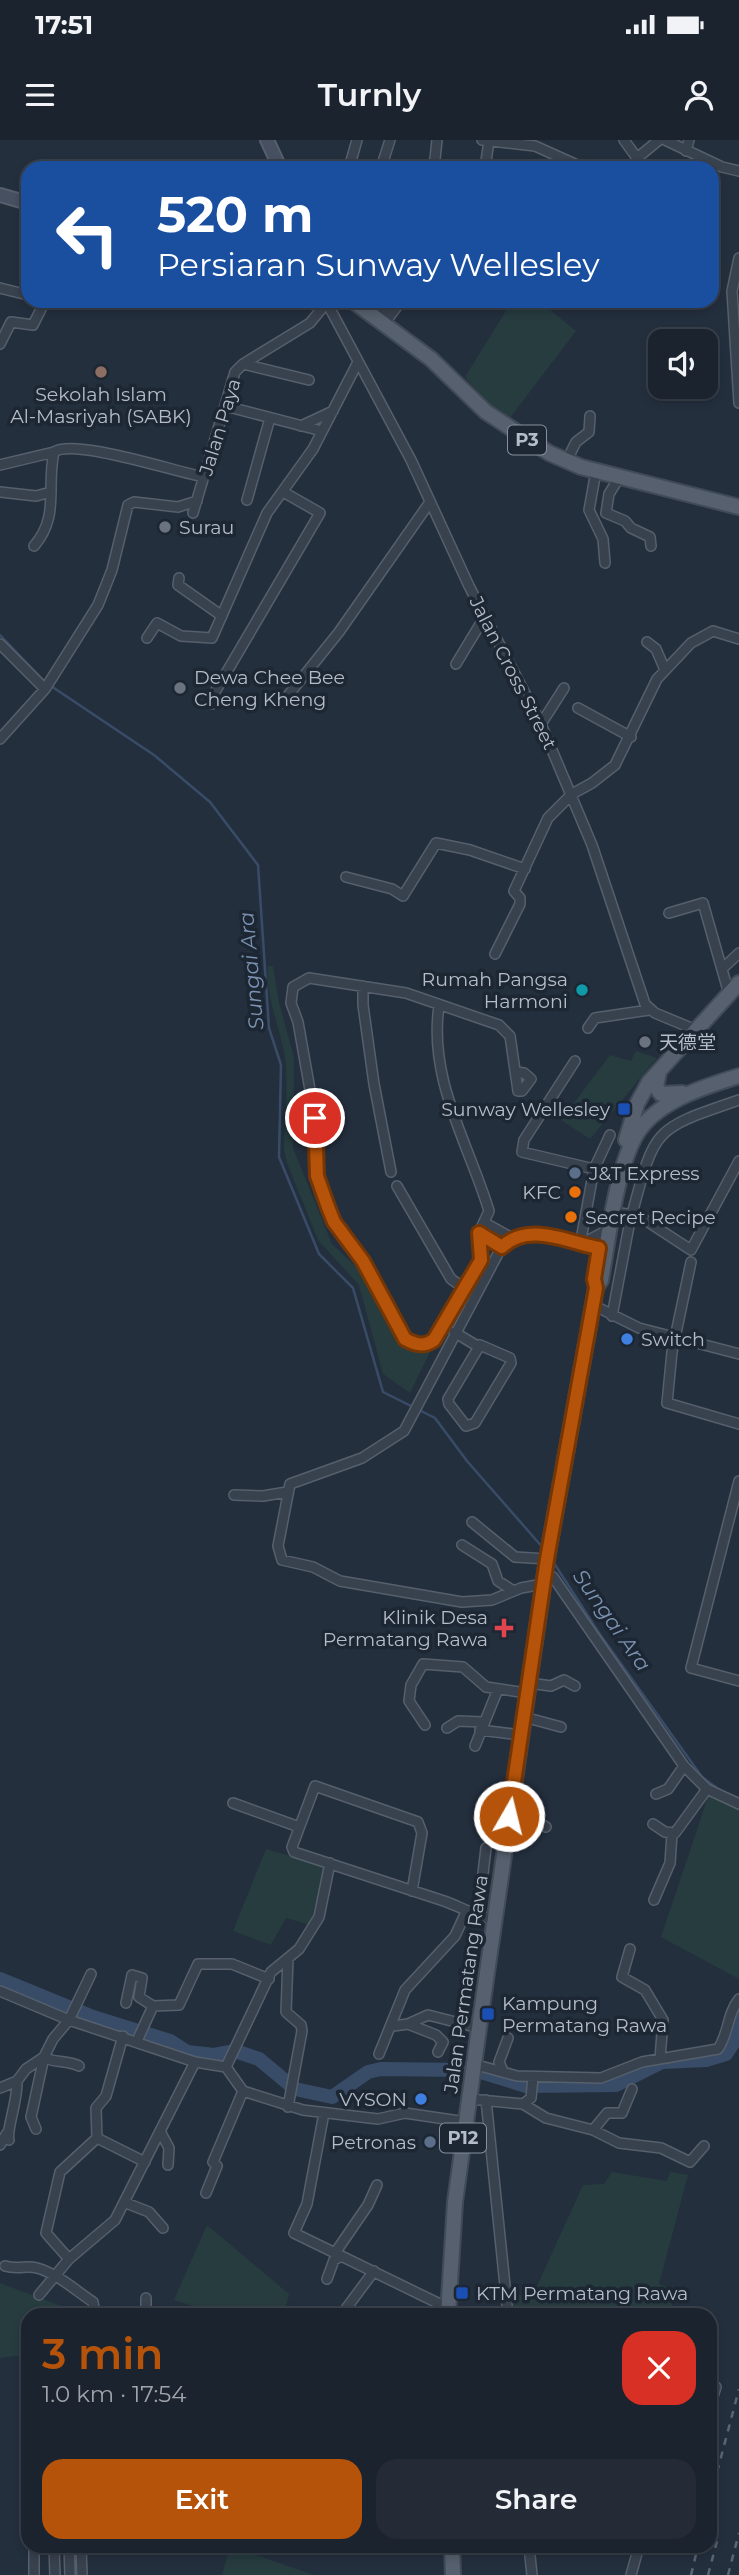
<!DOCTYPE html>
<html lang="en">
<head>
<meta charset="utf-8">
<style>
	body { margin:0; font-family:Montserrat,"Noto Sans SC",sans-serif; background:#242b36; color:#f1f3f6; height:100vh; display:flex; flex-direction:column; font-size:26px; white-space:nowrap }
	* { box-sizing:border-box; margin:0 }
	p { font-size:23px; color:#a0a4aa }
	.icon { flex:none; width:38px; height:38px; fill:none; stroke:currentColor; stroke-width:2; stroke-linecap:round; stroke-linejoin:round }
	.map { position:relative; flex:1; overflow:hidden }
	.sheet { position:absolute; left:21px; top:2168px; width:696px; height:245px; display:flex; flex-direction:column; background:#1b232e; border-radius:21px; box-shadow:0 4px 10px #0003,0 0 0 2px #39404a }
	.sheet>* { flex:none }
	.banner { position:absolute; left:21px; top:21px; width:698px; height:147px; border-radius:21px; box-shadow:0 4px 10px #0003,0 0 0 2px #39404a; background:#1a4fa0; color:#fff; overflow:hidden }
	.fabs { position:absolute; left:648px; top:189px; display:grid; gap:14px }
	.fabs a { display:grid; place-items:center; width:70px; height:70px; border-radius:14px; background:#1b232e; box-shadow:0 4px 10px #0003,0 0 0 2px #39404a; font-size:35px }
	.pin { position:absolute; display:grid; place-items:center; width:60px; height:60px; color:#fff; margin:-30px; border:4px solid #fff; border-radius:50%; box-shadow:0 2px 7px #0007 }
	.me { position:absolute; width:77px; margin:-38px; rotate:8deg; stroke-linejoin:round; filter:drop-shadow(0 0 5px #0008) }
	.turn { display:flex; align-items:center; gap:24px; height:147px; padding:0 21px; font-size:32px }
	.turn .icon { width:91px; height:91px; stroke-width:2.5 }
	.turn b { display:block; font-size:49px; line-height:60px }
	.round { display:grid; place-items:center; flex:none; width:74px; height:74px; border-radius:21px; background:#242b36 }
	.head { display:flex; align-items:center; justify-content:space-between; height:119px; padding:0 21px }
	h1 { font-size:42px; font-weight:600; line-height:52px; color:#b45309 }
	.button { display:flex; gap:14px; margin-top:auto; padding:14px 21px }
	.button a { flex:1; height:80px; border-radius:21px; background:#b45309; color:#fff; font-size:28px; font-weight:600; line-height:80px; text-align:center }
	.button a+a { background:#242b36; color:#f1f3f6 }
	.status { display:flex; justify-content:space-between; align-items:center; height:49px; padding:0 35px; background:#1b232e; direction:ltr }
	.status svg { height:19px; fill:currentColor }
	header { display:flex; justify-content:space-between; align-items:center; height:91px; padding:0 21px; background:#1b232e; font-size:32px; font-weight:600 }
	.map>svg:first-child { display:block }
	.green { fill:#263c3f }
	.lines { fill:none; stroke-linecap:round; stroke-linejoin:round }
	.stream { stroke:#394c67; stroke-width:2.5 }
	.river { stroke:#394c67; stroke-width:14 }
	.street-casing { stroke:#565f6c; stroke-width:12 }
	.secondary-casing { stroke:#565f6c; stroke-width:16 }
	.primary-casing { stroke:#414a57; stroke-width:18 }
	.street { stroke:#38414e; stroke-width:9 }
	.secondary { stroke:#465061; stroke-width:12 }
	.primary { stroke:#56606e; stroke-width:14 }
	.rail { stroke:#5a6575; stroke-width:2.5; stroke-dasharray:7 7; stroke-linecap:butt }
	.route-casing { stroke:#753606; stroke-width:18 }
	.route { stroke:#b45309; stroke-width:12 }
	.education-dot { fill:#8d6e63; stroke:#1d2633; stroke-width:2.5 }
	.worship-dot { fill:#6b7280; stroke:#1d2633; stroke-width:2.5 }
	.culture-dot { fill:#0f9aa8; stroke:#1d2633; stroke-width:2.5 }
	.transit-dot { fill:#1a4fb4; stroke:#1d2633; stroke-width:2.5 }
	.service-dot { fill:#5c6f8a; stroke:#1d2633; stroke-width:2.5 }
	.food-dot { fill:#e8710a; stroke:#1d2633; stroke-width:2.5 }
	.shop-dot { fill:#3f7fe0; stroke:#1d2633; stroke-width:2.5 }
	.health-dot { fill:#e0444e; stroke:#1d2633; stroke-width:2.5 }
	.labels { text-anchor:middle; dominant-baseline:central; stroke-width:7; stroke-linejoin:round; paint-order:stroke }
	.shield { fill:#1d2633; stroke:#878f9c; stroke-width:2 }
	.shield-label { font-size:18px; font-weight:bold; fill:#b4bcc9 }
	.poi-label { font-size:19px; fill:#b4bcc9; stroke:#1d2633; text-anchor:start }
	.street-label { font-size:19px; fill:#b4bcc9; stroke:#1d2633 }
	.water-label { font-size:21px; font-style:italic; fill:#7c92b1; stroke:#1d2633 }
</style>
</head>
<body>
<div class="status"><b>17:51</b><svg viewBox="0 0 49 12"><path d="M0 12V9h3v3zM5 12V6h3v6zM10 12V3h3v9zM15 12V0h3v12zM26 1h20v11H26zM47 4h2v5h-2z"/></svg></div>
<header><svg class="icon" aria-label="menu" viewBox="0 0 24 24"><path d="M4 6h16M4 12h16M4 18h16"/></svg>Turnly<svg class="icon" aria-label="person" viewBox="0 0 24 24"><circle cx="12" cy="8" r="4"/><path d="M4 21q1-7 8-7t8 7"/></svg></header>
<div class="map">
<svg width="739" height="2435" viewBox="0 0 739 2435">
	<rect width="100%" height="100%" fill="#242f3e"/>
	<path class="green" d="M512,161H539L576,191L509,279L483,258L465,237Z
		M268,826H273L279,863L294,917L293,1008L332,1104L369,1139L386,1166L388,1182L402,1204L419,1211L431,1210L410,1253L383,1234L359,1145L318,1100L287,1023L284,1010C284,983 288,955 286,928C284,893 265,862 268,826Z
		M636,911L657,918L590,999L561,980L610,915L631,921Z
		M711,1648L739,1667V1839L661,1797Z
		M266,1709L327,1726L310,1785L286,1778L271,1805L233,1791Z
		M612,2032L667,2041L670,2032L688,2035L659,2144L676,2150L669,2175H513V2153L532,2157L583,2045L604,2044Z
		M207,2085L289,2154L284,2175H221L174,2160Z
		M0,2143L85,2175H28V2214L0,2218Z
		M230,2406L314,2435H222Z"/>
	<g class="lines">
		<path class="stream" d="M0,495L45,542L154,615L210,662L258,725L269,888L281,925L279,1017L319,1114L353,1148L383,1252L435,1278L467,1321L544,1409
			M552,1420L599,1493L702,1637L721,1651L739,1658"/>
		<path class="river" d="M0,1839L93,1877L170,1901L187,1912L214,1915L235,1911L259,1919L295,1949L332,1957L368,1932L381,1929L465,1930
			M481,1932L526,1946L616,1945L662,1922L706,1920L726,1914L734,1902L739,1868"/>
		<g class="street-casing">
			<path id="street" d="M482,0L535,6L584,28
				M624,0L637,18
				M665,0L722,27L739,31
				M686,11L689,0
				M349,28L357,0
				M381,28L390,0
				M434,28L437,0
				M485,28L489,1
				M632,28L637,18L659,0
				M739,118L732,151L739,263
				M0,148L28,155
				M327,163L411,320L469,446L541,584L592,705L645,864L655,873L696,890
				M378,179L391,161
				M384,184L401,161
				M0,204L11,182L33,185L45,161
				M243,224L309,240
				M225,266L322,291
				M301,286L333,271
				M566,322L576,302L589,292L590,276
				M0,325L54,312
				M596,331L589,370L603,399L605,423
				M620,336L609,354L606,373L625,381L631,388L650,397L651,406
				M0,352L36,356L51,352
				M247,360L270,278
				M193,373L235,232L243,224L310,183L328,161
				M34,406C60,376 46,347 54,312C74,298 176,332 204,337
				M179,438L178,445L222,476
				M147,498L157,483L181,496L212,498L267,373L313,309L358,222
				M647,502L656,509L665,530
				M0,504L45,549
				M456,524L485,476
				M282,563L339,492L430,362
				M212,564V557L320,373L285,353
				M578,568L631,597
				M541,584L564,548
				M0,599L45,549L98,465L112,430L128,365L134,362L178,367L197,361
				M346,737L392,749L403,756L436,703L470,710L525,729
				M669,773L703,763L729,854
				M495,814L520,764V758L514,751L548,678L572,654L592,643L615,625L657,539L691,503L713,491L739,499
				M722,829L739,813
				M363,846V865L374,944L391,1032
				M439,866C428,940 469,1004 489,1071L477,1097L481,1120L434,1200C424,1207 416,1205 405,1199L363,1121L334,1082L317,1036L315,978L298,882L291,863L293,847L309,838L406,853L499,885L510,896L518,951H522L531,939L524,933L516,932
				M588,888L595,878L649,870
				M575,921L524,1000L522,1012L594,1029
				M397,1046L451,1139L464,1148
				M614,1072L639,1076L691,1110L739,1021
				M632,1074C655,987 654,989 739,960
				M485,1083L514,1099
				M479,1093L502,1107
				M581,1104L602,1093
				M580,1105L594,1029L610,995
				M691,1122L672,1212L667,1263L739,1284
				M593,1165L639,1188L739,1214
				M612,1176L629,1086
				M454,1192L479,1207
				M480,1205L510,1218L511,1223L475,1283L466,1286L449,1264L448,1259Z
				M739,1341L691,1528L739,1541
				M234,1355L263,1356L287,1352
				M472,1382L515,1417L547,1419
				M462,1405L492,1424L498,1441L512,1450
				M545,1432L553,1437L684,1626L707,1649L739,1664
				M543,1444L521,1448L492,1460L462,1462L340,1441L313,1427L282,1420L278,1406L290,1344L362,1318L404,1291L500,1110C525,1080 568,1103 599,1108L608,1103
				M529,1543L551,1546L564,1540L575,1546
				M524,1577L561,1587
				M425,1585L409,1561L411,1545L423,1524L463,1527L486,1547L527,1553
				M447,1588L458,1581L483,1582
				M480,1590L521,1595
				M475,1606L498,1549
				M656,1654L668,1649L684,1626
				M233,1663L299,1687
				M509,1676L531,1678L546,1687
				M653,1684L665,1692L675,1693L707,1649
				M412,1751L422,1693L418,1682L315,1646L292,1707L294,1712C344,1728 394,1745 444,1761C461,1767 475,1776 494,1779
				M654,1760L670,1723L672,1694
				M478,1776L486,1708
				M630,1809L622,1837L645,1850L663,1880L660,1919
				M288,1819L286,1872L301,1885L302,1891L288,1967
				M0,1851L69,1880L195,1922L226,1927L243,1951L303,1970L378,1979L405,1973L466,1982
				M126,1863L132,1835L142,1838L139,1857L153,1866
				M408,1884L436,1895L443,1902L438,1912
				M393,1886L408,1884L428,1875L479,1888
				M137,1901L153,1866L179,1865L198,1824H232L269,1839
				M379,1914L405,1850L455,1796L466,1772
				M473,1924L517,1936L601,1938L642,1922L718,1909C729,1893 727,1874 739,1859
				M226,1927L271,1832L299,1809L319,1777L330,1723
				M503,1931L499,1922L508,1898
				M0,1948L17,1941L26,1929L44,1917L53,1899L69,1880L91,1834
				M469,1959L523,1964L531,1958L533,1937
				M486,1960L508,2175
				M523,1964L546,1978L593,1990L619,2003L661,2008L690,2022L704,2006
				M324,1973L307,2064L294,2093L448,2168
				M36,1989L31,1977L44,1917C51,1923 68,1920 79,1926
				M593,1990L607,1973H622L632,1949
				M160,1991L169,2008L168,2025
				M97,1998L145,2022
				M9,2000C6,1990 18,1960 17,1941
				M0,2005L7,1993
				M206,2053L217,2026L213,2022L243,1951
				M126,2063L149,2072L163,2088
				M335,2113L368,2065L377,2045
				M69,2119L46,2093L60,2032L97,1998L96,1968L106,1956L123,1896
				M5,2126C18,2130 26,2125 37,2128C58,2134 75,2150 93,2162L95,2175
				M327,2139L334,2120L341,2116
				M39,2155L69,2119L115,2080L195,1922
				M146,2158V2175
				M345,2170L374,2131
				M710,2266L716,2247
				M34,2406V2435
				M54,2406L55,2435
				M69,2406L70,2435
				M81,2406L82,2435
				M529,2406L532,2435
				M631,2435L639,2406"/>
		</g>
		<g class="secondary-casing">
			<path id="secondary" d="M267,0L280,28
				M0,55L28,63"/>
		</g>
		<g class="primary-casing">
			<path id="primary" d="M353,161L431,219L486,272L549,313L581,327L739,367
				M659,932L656,947L661,954L682,953
				M626,1000L637,964L649,942L739,843
				M448,2175L455,2062L479,1888L547,1419L596,1148L601,1140C608,1101 617,1020 640,989C661,960 706,946 739,936
				M452,2406L453,2435"/>
		</g>
		<use href="#street" class="street"/>
		<use href="#secondary" class="secondary"/>
		<use href="#primary" class="primary"/>
		<path class="rail" d="M710,2359L739,2249
			M691,2435L698,2406
			M708,2435L717,2401
			M728,2435L739,2393"/>
	</g>
	<g class="lines">
		<g class="route-casing">
			<path id="route" d="M315,978L317,1036L328,1067L334,1082L363,1121L405,1199C416,1205 424,1207 434,1200L481,1120L479,1093L502,1107C529,1081 569,1103 599,1108L594,1139L596,1148L547,1419L509,1676"/>
		</g>
		<use href="#route" class="route"/>
	</g>
	<circle class="education-dot" cx="101" cy="232" r="7"/>
	<g class="worship-dot">
		<circle cx="165" cy="387" r="7"/>
		<circle cx="180" cy="548" r="7"/>
		<circle cx="645" cy="902" r="7"/>
	</g>
	<circle class="culture-dot" cx="582" cy="850" r="7"/>
	<g class="transit-dot">
		<rect x="617" y="962" width="14" height="14" rx="3.5"/>
		<rect x="481" y="1867" width="14" height="14" rx="3.5"/>
		<rect x="455" y="2146" width="14" height="14" rx="3.5"/>
	</g>
	<g class="service-dot">
		<circle cx="575" cy="1033" r="7"/>
		<circle cx="430" cy="2002" r="7"/>
	</g>
	<g class="food-dot">
		<circle cx="575" cy="1052" r="7"/>
		<circle cx="571" cy="1077" r="7"/>
	</g>
	<g class="shop-dot">
		<circle cx="627" cy="1199" r="7"/>
		<circle cx="421" cy="1959" r="7"/>
	</g>
	<path class="health-dot" d="M500.5 1477.5h7v7h7v7h-7v7h-7v-7h-7v-7h7z"/>
	<g class="labels">
		<g class="shield">
			<rect x="508" y="285.5" width="38" height="29" rx="5"/>
			<rect x="440" y="1983.5" width="46" height="29" rx="5"/>
		</g>
		<g class="shield-label">
			<text x="527" y="300">P3</text>
			<text x="463" y="1998">P12</text>
		</g>
		<g class="poi-label">
			<text x="101" y="254" text-anchor="middle">Sekolah Islam<tspan x="101" dy="22">Al-Masriyah (SABK)</tspan></text>
			<text x="179" y="387">Surau</text>
			<text x="194" y="537">Dewa Chee Bee<tspan x="194" dy="22">Cheng Kheng</tspan></text>
			<text x="568" y="839" text-anchor="end">Rumah Pangsa<tspan x="568" dy="22">Harmoni</tspan></text>
			<text x="659" y="902">天德堂</text>
			<text x="610" y="969" text-anchor="end">Sunway Wellesley</text>
			<text x="589" y="1033">J&amp;T Express</text>
			<text x="561" y="1052" text-anchor="end">KFC</text>
			<text x="585" y="1077">Secret Recipe</text>
			<text x="641" y="1199">Switch</text>
			<text x="488" y="1477" text-anchor="end">Klinik Desa<tspan x="488" dy="22">Permatang Rawa</tspan></text>
			<text x="502" y="1863">Kampung<tspan x="502" dy="22">Permatang Rawa</tspan></text>
			<text x="407" y="1959" text-anchor="end">VYSON</text>
			<text x="416" y="2002" text-anchor="end">Petronas</text>
			<text x="476" y="2153">KTM Permatang Rawa</text>
		</g>
		<g class="street-label">
			<text transform="translate(220 287) rotate(-73)">Jalan Paya</text>
			<text transform="translate(513 533) rotate(63)">Jalan Cross Street</text>
			<text transform="translate(466 1844) rotate(-82)">Jalan Permatang Rawa</text>
		</g>
		<g class="water-label">
			<text transform="translate(251 831) rotate(-95)">Sungai Ara</text>
			<text transform="translate(612 1480) rotate(55)">Sungai Ara</text>
		</g>
	</g>
</svg>
<div class="fabs">
<a><svg class="icon" aria-label="sound" viewBox="0 0 24 24"><path d="M4 9h4l5-4v14l-5-4H4zM17 9q2 3 0 6"/></svg></a>
</div>
<div class="pin" style="left:315px;top:978px;background:#d93025"><svg class="icon" aria-label="arrive" viewBox="0 0 24 24"><path d="M6 21V4h12l-3 4 3 4H6"/></svg></div>
<svg class="me" style="left:509px;top:1676px" viewBox="-20 -20 40 40"><circle r="17" fill="#b45309" stroke="#fff" stroke-width="3"/><path d="M0-11L8 9 0 5-8 9z" fill="#fff"/></svg>
<div class="banner">
<div class="turn"><svg class="icon" aria-label="left" viewBox="0 0 24 24"><path d="M17 20v-9H6M10 6l-5 5 5 5"/></svg><div><b>520 m</b>Persiaran Sunway Wellesley</div></div>
</div>
<section class="sheet">
<div class="head"><div><h1>3 min</h1><p>1.0 km · 17:54</p></div><a class="round" style="background:#d93025;color:#fff"><svg class="icon" aria-label="close" viewBox="0 0 24 24"><path d="M6 6l12 12M18 6L6 18"/></svg></a></div>
<div class="button"><a>Exit</a><a>Share</a></div>
</section>
</div>
</body>
</html>
